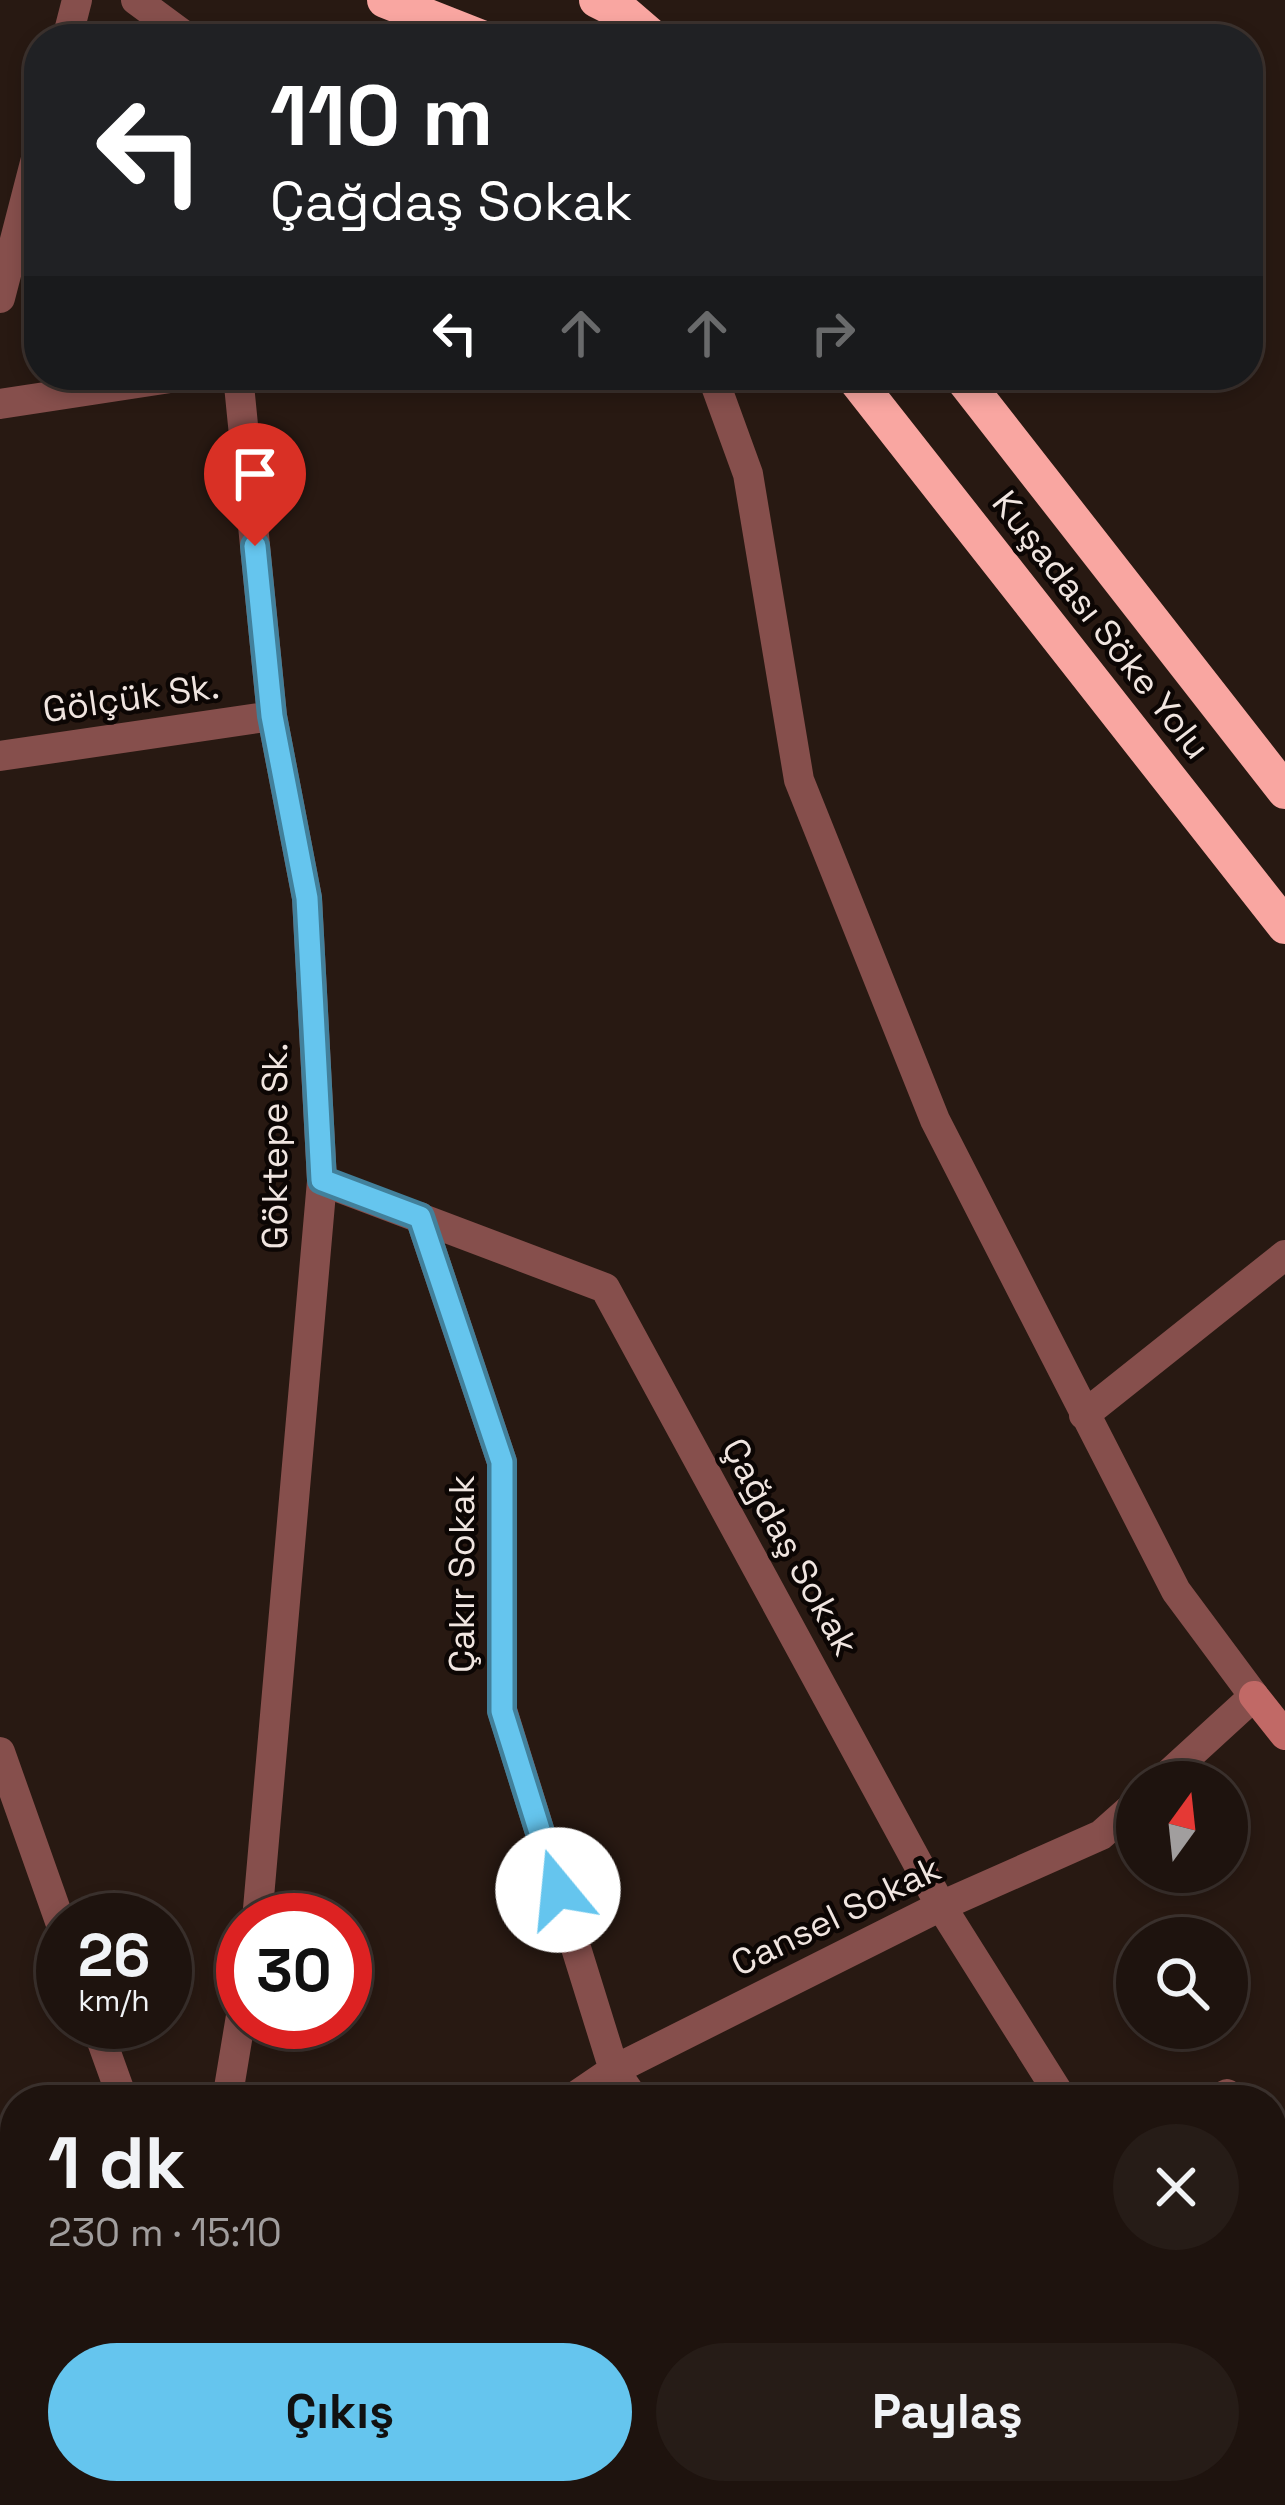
<!DOCTYPE html>
<html lang="tr">
<head>
<meta charset="utf-8">
<style>
	body { margin:0; font-family:"Space Grotesk",sans-serif; background:#261c17; color:#f1f3f6; height:100vh; display:flex; flex-direction:column; font-size:45px; white-space:nowrap }
	* { box-sizing:border-box; margin:0 }
	p { font-size:39px; color:#a19e9e }
	.icon { flex:none; width:66px; height:66px; fill:none; stroke:currentColor; stroke-width:2; stroke-linecap:round; stroke-linejoin:round }
	.map { position:relative; flex:1; overflow:hidden }
	.details { position:absolute; left:0px; top:2085px; width:1287px; height:420px; display:flex; flex-direction:column; background:#1e130e; border-radius:48px 48px 0 0; box-shadow:0 6px 18px #0003,0 0 0 3px #3c322e }
	.details>* { flex:none }
	.hud { position:absolute; left:24px; top:24px; width:1239px; height:366px; border-radius:48px; box-shadow:0 6px 18px #0003,0 0 0 3px #3c322e; background:#202124; color:#fff; overflow:hidden }
	.needle { width:78px; rotate:15deg }
	.controls { position:absolute; left:1116px; top:1761px; display:grid; gap:24px }
	.controls a { display:grid; place-items:center; width:132px; height:132px; border-radius:50%; background:#1e130e; box-shadow:0 6px 18px #0003,0 0 0 3px #3c322e; font-size:60px }
	.speed { position:absolute; left:36px; top:1893px; display:flex; gap:24px; font-size:60px; font-weight:700; text-align:center }
	.speed>* { display:grid; place-content:center; width:156px; height:156px; border-radius:50%; background:#1e130e; box-shadow:0 6px 18px #0003,0 0 0 3px #3c322e; line-height:1 }
	.speed small { font-size:30px; font-weight:400 }
	.speed .limit { border:18px solid #d22; background:#fff; color:#111 }
	.pin { position:absolute; display:grid; place-items:center; width:102px; height:102px; color:#fff; margin:-123px -51px; border-radius:50% 50% 50% 0; rotate:-45deg; box-shadow:0 0 12px #0007 }
	.pin .icon { rotate:45deg }
	.me { position:absolute; width:132px; margin:-66px; rotate:343deg; stroke-linejoin:round; filter:drop-shadow(0 0 9px #0008) }
	.turn { display:flex; align-items:center; gap:42px; height:252px; padding:0 48px; font-size:54px }
	.turn .icon { width:156px; height:156px; stroke-width:2.5 }
	.turn b { display:block; font-size:84px; line-height:102px }
	.lanes { display:flex; align-items:center; height:114px; padding:0 48px; background:#0003; justify-content:center; gap:60px; direction:ltr }
	.lanes .off { opacity:.35 }
	.round { display:grid; place-items:center; flex:none; width:126px; height:126px; border-radius:63px; background:#261c17 }
	.summary { display:flex; align-items:center; justify-content:space-between; height:204px; padding:0 48px }
	h1 { font-size:72px; font-weight:700; line-height:90px }
	.action { display:flex; gap:24px; margin-top:auto; padding:24px 48px }
	.action a { flex:1; height:138px; border-radius:72px; background:#65c5ee; color:#111; font-size:48px; font-weight:700; line-height:138px; text-align:center }
	.action a+a { background:#261c17; color:#f1f3f6 }
	.map>svg:first-child { display:block }
	.lines { fill:none; stroke-linecap:round; stroke-linejoin:round }
	.street { stroke:#864f4c; stroke-width:30 }
	.secondary { stroke:#c16966; stroke-width:30 }
	.highway { stroke:#f9a6a1; stroke-width:36 }
	.wall { fill:#493a33 }
	.shaded-wall { fill:#3c2f29 }
	.route-casing { stroke:#42809b; stroke-width:30 }
	.route { stroke:#65c5ee; stroke-width:21 }
	.labels { text-anchor:middle; dominant-baseline:central; stroke-width:9; stroke-linejoin:round; paint-order:stroke }
	.street-label { font-size:36px; fill:#f0e5e0; stroke:#0c0604 }
</style>
</head>
<body>
<div class="map">
<svg width="1285" height="2505" viewBox="0 0 1285 2505">
	<rect width="100%" height="100%" fill="#281912"/>
	<g class="lines">
		<path class="street" d="M136,0L189,39
			M67,39L77,0
			M0,298L39,147
			M238,375L272,716L307,898L322,1181L257,1920
			M712,375L748,474L799,780L935,1120L1176,1591L1254,1696L1160,1782
			M0,404L190,375
			M0,756L272,716
			M322,1181L605,1288L941,1906L1063,2100
			M420,1217L502,1462V1710L614,2070L635,2100
			M1084,1415L1285,1255
			M0,1752L63,1930
			M95,2022L123,2100
			M227,2100L243,2004
			M570,2100L614,2070L941,1906L1101,1835L1137,1803
			M1218,2100L1227,2094L1232,2100
			M1272,2149L1285,2165
			M0,2209L15,2213
			M0,2347L15,2324
			M0,2414L15,2423
			M1272,2427L1285,2447
			M395,2490L413,2505
			M959,2490L974,2505
			M1262,2505L1285,2482"/>
		<path class="secondary" d="M1254,1696L1285,1735
			M68,2505L79,2490"/>
		<path class="highway" d="M385,0L484,39
			M597,0L625,14L654,39
			M852,375L1285,926
			M960,375L1285,791"/>
	</g>
	<path class="wall" d="M183,2490H278L256,2505H207L194,2499Z"/>
	<path class="shaded-wall" d="M235,2490H278L256,2505H235Z"/>
	<g class="lines">
		<g class="route-casing">
			<path id="route" d="M255,546L272,716L307,898L322,1180L420,1217L502,1462V1711L558,1890"/>
		</g>
		<use href="#route" class="route"/>
	</g>
	<g class="labels">
		<g class="street-label">
			<text transform="translate(1101 625) rotate(52)">Kuşadası Söke Yolu</text>
			<text transform="translate(131 698) rotate(-8)">Gölçük Sk.</text>
			<text transform="translate(275 1146) rotate(-90)">Göktepe Sk.</text>
			<text transform="translate(790 1547) rotate(61)">Çağdaş Sokak</text>
			<text transform="translate(462 1574) rotate(-90)">Çakır Sokak</text>
			<text transform="translate(836 1916) rotate(-26)">Cansel Sokak</text>
		</g>
	</g>
</svg>
<div class="controls">
<a><svg class="needle" viewBox="-14 -14 28 28"><path d="M0-13l5 13h-10z" fill="#e53935"/><path d="M0 13l5-13h-10z" fill="#a19e9e"/></svg></a>
<a><svg class="icon" aria-label="search" viewBox="0 0 24 24"><circle cx="10" cy="10" r="6"/><path d="M15 15l6 6"/></svg></a>
</div>
<div class="speed"><div>26<small>km/h</small></div><div class="limit">30</div></div>
<div class="pin" style="left:255px;top:546px;background:#d93025"><svg class="icon" aria-label="arrive" viewBox="0 0 24 24"><path d="M6 21V4h12l-3 4 3 4H6"/></svg></div>
<svg class="me" style="left:558px;top:1890px" viewBox="-20 -20 40 40"><circle r="19" fill="#fff"/><path d="M0-13L10 11 0 6-10 11z" fill="#65c5ee"/></svg>
<div class="hud">
<div class="turn"><svg class="icon" aria-label="left" viewBox="0 0 24 24"><path d="M17 20v-9H6M10 6l-5 5 5 5"/></svg><div><b>110 m</b>Çağdaş Sokak</div></div>
<div class="lanes"><svg class="icon" aria-label="left" viewBox="0 0 24 24"><path d="M17 20v-9H6M10 6l-5 5 5 5"/></svg><svg class="icon off" aria-label="ahead" viewBox="0 0 24 24"><path d="M12 20V5M6 11l6-6 6 6"/></svg><svg class="icon off" aria-label="ahead" viewBox="0 0 24 24"><path d="M12 20V5M6 11l6-6 6 6"/></svg><svg class="icon off" aria-label="right" viewBox="0 0 24 24"><path d="M7 20v-9h11M14 6l5 5-5 5"/></svg></div>
</div>
<section class="details">
<div class="summary"><div><h1>1 dk</h1><p>230 m · 15:10</p></div><a class="round"><svg class="icon" aria-label="close" viewBox="0 0 24 24"><path d="M6 6l12 12M18 6L6 18"/></svg></a></div>
<div class="action"><a>Çıkış</a><a>Paylaş</a></div>
</section>
</div>
</body>
</html>
